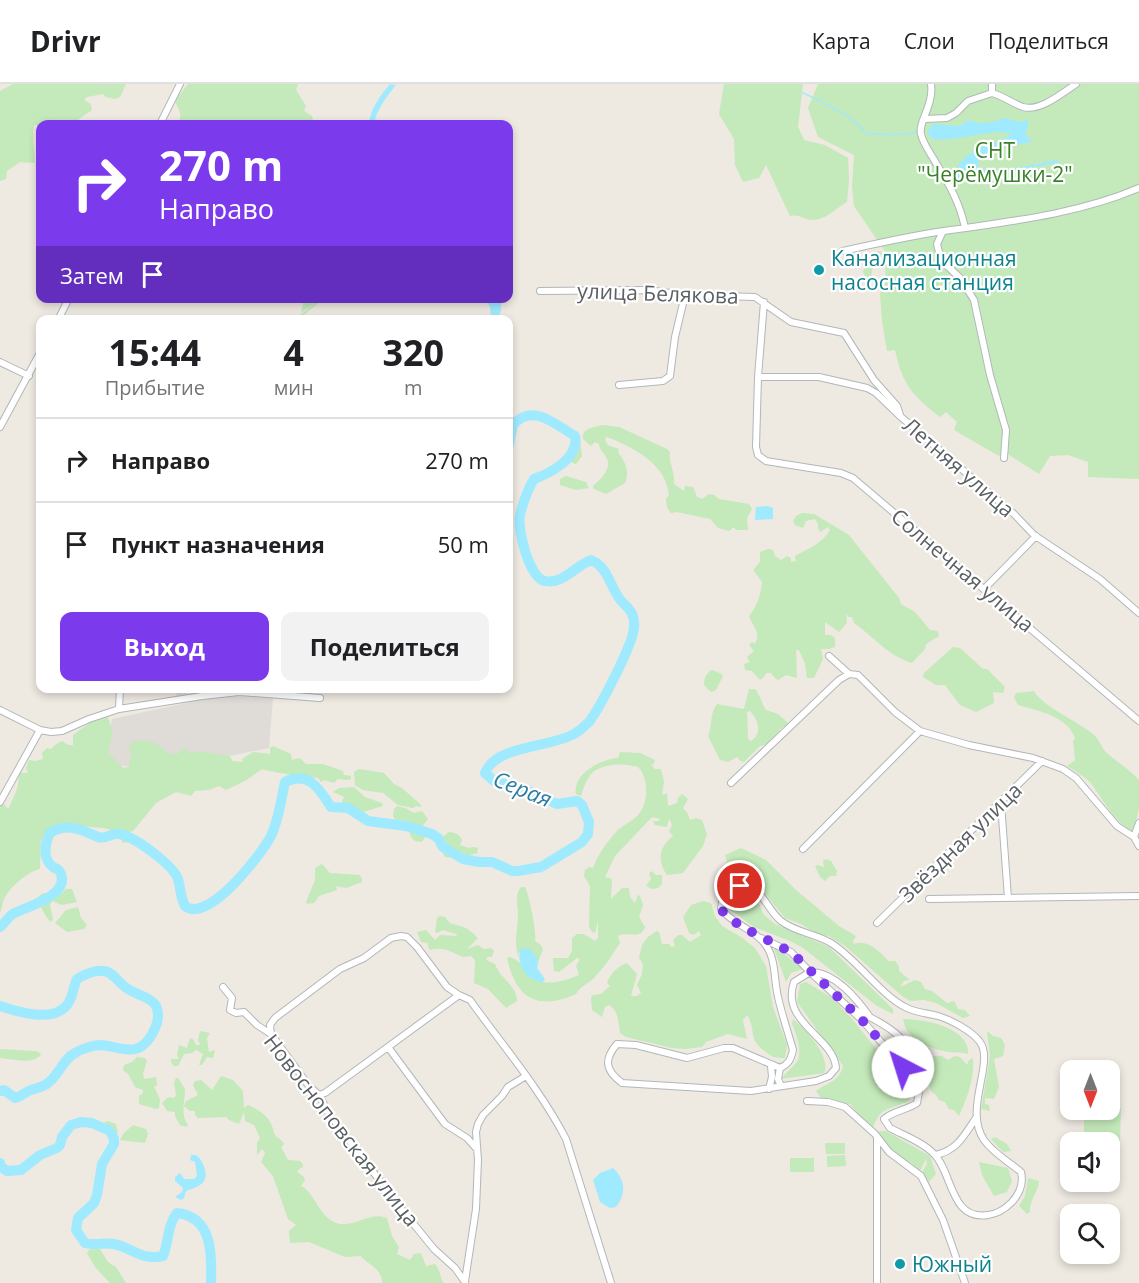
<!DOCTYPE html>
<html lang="ru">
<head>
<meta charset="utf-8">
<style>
	body { margin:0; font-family:"Open Sans",sans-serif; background:#f2f2f2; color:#202124; height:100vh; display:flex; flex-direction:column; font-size:22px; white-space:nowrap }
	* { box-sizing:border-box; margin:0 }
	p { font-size:20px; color:#757577 }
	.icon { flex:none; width:33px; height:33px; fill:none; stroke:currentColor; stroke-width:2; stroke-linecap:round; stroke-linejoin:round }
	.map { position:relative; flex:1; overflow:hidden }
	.side { position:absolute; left:36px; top:231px; width:477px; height:378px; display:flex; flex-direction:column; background:#fff; border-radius:12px; box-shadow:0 3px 9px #0003 }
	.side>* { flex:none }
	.banner { position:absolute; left:36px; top:36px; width:477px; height:183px; border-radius:12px; box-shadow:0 3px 9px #0003; background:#7c3aed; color:#fff; overflow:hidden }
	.needle { width:39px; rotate:180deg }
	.tools { position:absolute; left:1060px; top:976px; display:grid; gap:12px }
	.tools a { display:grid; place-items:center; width:60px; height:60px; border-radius:12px; background:#fff; box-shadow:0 3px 9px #0003; font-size:30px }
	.pin { position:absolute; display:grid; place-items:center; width:51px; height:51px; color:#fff; margin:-26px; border:3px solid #fff; border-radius:50%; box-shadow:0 2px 6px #0007 }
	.me { position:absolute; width:66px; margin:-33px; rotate:320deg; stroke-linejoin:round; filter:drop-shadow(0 0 4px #0008) }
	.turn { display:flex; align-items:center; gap:21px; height:126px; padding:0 24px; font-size:27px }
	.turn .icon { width:78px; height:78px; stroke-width:2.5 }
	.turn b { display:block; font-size:42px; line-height:51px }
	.then { display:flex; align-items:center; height:57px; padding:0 24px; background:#0003; gap:12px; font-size:22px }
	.eta { display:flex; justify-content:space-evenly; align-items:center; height:102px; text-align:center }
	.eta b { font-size:36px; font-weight:700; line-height:42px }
	.action { display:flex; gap:12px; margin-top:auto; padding:12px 24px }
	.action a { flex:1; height:69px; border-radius:12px; background:#7c3aed; color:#fff; font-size:24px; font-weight:700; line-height:69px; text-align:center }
	.action a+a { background:#f2f2f2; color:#202124 }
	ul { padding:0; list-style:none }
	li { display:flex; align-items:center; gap:18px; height:84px; padding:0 24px; border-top:2px solid #e0e0e0 }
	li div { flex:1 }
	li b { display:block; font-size:22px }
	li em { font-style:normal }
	header { display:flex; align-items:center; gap:36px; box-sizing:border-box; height:84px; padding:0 30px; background:#fff; border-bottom:2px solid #e0e0e0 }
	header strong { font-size:28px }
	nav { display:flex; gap:33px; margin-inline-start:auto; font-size:21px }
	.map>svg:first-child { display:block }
	.industrial { fill:#dfdbd6 }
	.green { fill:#c4e9ba; fill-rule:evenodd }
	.water { fill:#a0eaff }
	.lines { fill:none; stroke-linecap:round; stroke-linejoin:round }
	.stream { stroke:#a0eaff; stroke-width:1.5 }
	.river { stroke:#a0eaff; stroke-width:10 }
	.minor-casing { stroke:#b2b7ba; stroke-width:8 }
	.minor { stroke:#fff; stroke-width:6 }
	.route { stroke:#7c3aed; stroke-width:10; stroke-dasharray:0 18 }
	.culture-dot { fill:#0f9aa8; stroke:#fff; stroke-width:2 }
	.labels { text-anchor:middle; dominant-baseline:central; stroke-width:4.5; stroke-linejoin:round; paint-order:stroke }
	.park-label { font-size:21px; fill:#39822a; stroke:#fff }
	.culture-label { font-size:21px; fill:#0d838f; stroke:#fff; text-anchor:start }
	.street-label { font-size:21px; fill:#5a6064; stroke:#fff }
	.water-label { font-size:22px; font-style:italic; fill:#2d7da0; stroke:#fff }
</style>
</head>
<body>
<header>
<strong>Drivr</strong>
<nav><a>Карта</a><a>Слои</a><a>Поделиться</a></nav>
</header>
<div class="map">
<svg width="1139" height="1199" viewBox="0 0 1139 1199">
	<rect width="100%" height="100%" fill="#eee9e1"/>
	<path class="industrial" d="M179,605H241V606L187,609L185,612L174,614Z
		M218,612L273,614L269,664L219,674L130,683L104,679L112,635Z"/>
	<path class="green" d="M13,0H126L120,13L115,15L106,13L103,10L87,13L84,16L91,20L92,26L72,40H40V55L37,41H34C31,54 35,66 35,79L20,78L7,87L6,95L0,97V7Z
		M188,0H298L296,6L306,22L304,27L312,32L314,40H171L178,39C183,30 179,26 175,17Z
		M724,0H803L798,43L804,56L825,61L848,74L849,95L847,118C837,124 825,136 813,136C803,136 801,130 790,132L766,81L759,94L743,98L735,81L734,55L719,30Z
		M818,0H1139V395L1088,393V378L1068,371L1050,372L1039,390L1006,369L999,372L954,346L957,338L946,328L940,333C913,312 902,300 895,266L887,267L882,237L880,209L885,202L886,172C873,178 871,186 871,200L866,196L863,187L866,182L865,174L868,170L880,167L886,171V169L854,122L852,103L854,71L818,53L808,24Z
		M304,215L321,217L299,235H295L317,218L301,229Z
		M602,341L619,343L667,365L670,368C668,378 675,387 674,400L684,407L685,402L693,403L697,413L702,415L709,410L714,411L719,415L749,420L752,425L747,434L748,446H736L734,443L729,447L718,444L710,435L677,428L671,429C667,425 666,420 666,414L669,412C667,380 633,363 607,353L605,354C606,363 611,362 619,365L618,368C625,378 630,387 625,399L606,410L594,405L593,402C601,395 613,384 606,373C603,367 600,367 599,360L595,358L591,362L583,355C582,344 592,344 602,341Z
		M577,355L580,356L582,372L577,379L575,380L569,377L571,373C568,365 569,358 577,355Z
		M566,392L586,398L589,404L576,406L560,401V395Z
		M802,429L814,430L849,451L899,514L901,520L915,528L930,546L938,547L939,552L926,560L925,565L912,579C888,572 873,552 854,539L852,533H848L846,529L847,539L839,548L825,538V551H831L835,554V563L829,565H821L823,575L814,594H807L805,580L799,566H796L797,594L786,591L778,596L774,593L771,589H766L764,593L760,596L752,587L745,586L744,580L750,578L747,573L754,567L749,561L752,558L755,560C761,547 753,543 749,532C757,523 761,510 762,498L753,486L760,478V468L768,465L773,466L775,472L781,476L787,472L791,474V478L796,477L795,472C807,465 822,460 830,446L828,443L820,448L818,444V440L815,435L806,437L803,444L795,441L793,437L796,432Z
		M953,563L960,564L983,585H987L1005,603L1003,609L993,608L994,619L976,628L960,621L945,601H936L923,593L924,589Z
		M712,586L720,589L723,592L716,606L711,608L704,601C704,594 706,589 712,586Z
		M749,605H755C761,612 761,619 766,626L778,630L788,639L787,642L781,644L770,660L760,662L744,678L740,677L737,673L728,678L720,676L708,652C713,641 709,631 717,620L744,625ZM750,627C758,636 763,649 751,657L748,655L747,628Z
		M1034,607C1043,623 1078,637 1094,651C1100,656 1101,664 1107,669C1118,679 1129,685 1139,696V725L1133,748C1115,738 1105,719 1093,702C1088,694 1075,687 1067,682L1075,676L1073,657L1075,654C1067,632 1039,627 1018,621L1014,613L1016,609Z
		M104,633H108L113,649L108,668L123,684L129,683L131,668L129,663L133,657C138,657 145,656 150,657C161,660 165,671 178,670L182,665L186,664L191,669C200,668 208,666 217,671L222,670L230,672L232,677L243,678L242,675L253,668L270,670V664L273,662L291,670L292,676L300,674L306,680H323L343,687L344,691L351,692V695L347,696L338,695L334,699L324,696L321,698L318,694C308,693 268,688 262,685L245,697L226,706L219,702L209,706L195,707L191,712L176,708L156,719L133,747L129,748L132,754L128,758L123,759L117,748L104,744L57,740L51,744L54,751L52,753L45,751L41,756L40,785C28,787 9,804 4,815C2,819 2,825 0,829V721L4,720L8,725C15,711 18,706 19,691L21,689H28L26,684L29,676L35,677L43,675L42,669L47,664L51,665L55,661L62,657L68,661H73V651L91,638Z
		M620,668L640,669L655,676L653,681L650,680L655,685H661L664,698L662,711L667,709L668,722L677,719L678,714L682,710L688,715L683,724L688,730L690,736L696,734L702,736L707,750L703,762L683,789L667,791C657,777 659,763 673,752L669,747L672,741L669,734L667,743L655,741L653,737H659L660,735L652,733L615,772L605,793L612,795L611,815L622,804H629L630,813L635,819L638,811L640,812L643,821L639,833L645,843C641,856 628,847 618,852L620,859C612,871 604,884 594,894C588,900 580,902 576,910C538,927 516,915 507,874L510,873C523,878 522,884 532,892C544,904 565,897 579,891L576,882L580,875L577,874L559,888L554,887L553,874H568L572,867V854L577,850H584L595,857L598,854V837L595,849L592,848L589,843L590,802L584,792L585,786L589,783L593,784C597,772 607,758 616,748C622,741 632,738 638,731C649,719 649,694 638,683C624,679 602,679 591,690C586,696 583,705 581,712L576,710C572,690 601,675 618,674Z
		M359,685L384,689L394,700L402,704L421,721V723L416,722L413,724L398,721L383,709L363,706L355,701L354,688Z
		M354,703L365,713L382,719L383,722L360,729L353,722H345L342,718L344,713L333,708L339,704Z
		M397,722L405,724L414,729L422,727L428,735L423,741L425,746L422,748L425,753L422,758L415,757L411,753L408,742L403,739L404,736L396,737L393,732L394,725Z
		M449,748C455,749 459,749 462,756L460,761L469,764L473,763L478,764L477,769L459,774L445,773C440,765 442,762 441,754Z
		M741,764L766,776L796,806L839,842L856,852L853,857L854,860C867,855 880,867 888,877H895L899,882V887L910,896L904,897L900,903L915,896L921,898L925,905L932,907L947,919L954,917L958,925L965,926L970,932L963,934L936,919L924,916L910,917L902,912L845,862L829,852L818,851L801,840L785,834L753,795L729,785L725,771Z
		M826,775L831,777L837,787L836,792H830L825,797L820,793L815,782L818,781L824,783L823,777Z
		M322,780L330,789L360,791L362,795V798L346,804L336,802L337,806L319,812L314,819L307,820L306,818L315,796V784Z
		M651,787L656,791H662V800L658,804L652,805L646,802L651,795L649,790Z
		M521,803H525C529,810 537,849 535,857L541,861L543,866L538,878L519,868V874C513,858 518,846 518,831C518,820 514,812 521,803Z
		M66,805H72L77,818L62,821L52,817L50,821L53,835L51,838C45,833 38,819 39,812L43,809L60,811Z
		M738,811H748L758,818L764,831L775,840L829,863L893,925V930L877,922L803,864L790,857L754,843L729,825L730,818Z
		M703,817L711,819L715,832L722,842L741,853L755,864L766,882L773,923L787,961L785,974C772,974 773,973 763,966C748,954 756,944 747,931L743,936L747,955L728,950L706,958L702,963L685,965L672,964L626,953L620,949C618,938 619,927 609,921L605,923L602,933L592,926L591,914L593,911L601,910L610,902L607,899C610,890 618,882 627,879L637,890L631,912H637L641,909L637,901L642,890L643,880L639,874L642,861L648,853L657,847L659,848L662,860H669L671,863L675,862L673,856L678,851H682L690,858L701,851L699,847L694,851L689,849L683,833L691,821Z
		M78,823L81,834L87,841L84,845L67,848L55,839L66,826Z
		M440,832L445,833L450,839C465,844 466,842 478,854L467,865L478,861L484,865L491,864L494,867L492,873H488L486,875L488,877L495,880C500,895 517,901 517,917L506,924L488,905L474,899L475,876L471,872L463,873C451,868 444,862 430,866L428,863V859L421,858L417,848L426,846L435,856L440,851L457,852L456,850L443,846L437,849L435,848L437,834Z
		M774,865H778L803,885L791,889L786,898Z
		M806,898L832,914L853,936L889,981L895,985L911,1007L909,1017C888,1027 881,1021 872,1046L850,1020L822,1016L816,1007C827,999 840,997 843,982L797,918L800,900Z
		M793,935C805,945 832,973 824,989L781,995C785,989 795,982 798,976C802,965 796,949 792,940Z
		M903,935C923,935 970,943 968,970C962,968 956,969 949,968C929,965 906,956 903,935Z
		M200,947L210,949L207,954L209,968L215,966L213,974L207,973L202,981H199L203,970L196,966L192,969L184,970L178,982H174L171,978V975H179L177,971L179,961L187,964L190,954L193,955L196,961H200L198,956Z
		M987,947L993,952L1001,954L1005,961L1003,972L994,975L999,1003L994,1015L985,1014V1020L989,1021L990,1027L981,1025L990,973Z
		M0,965L34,967L39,968L41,971C31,981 13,975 0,974Z
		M919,965L929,968L932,972H942L948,976L955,972L960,973L967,981L969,976L973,974C975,994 967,1014 959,1032L954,1026L949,1025L945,1018L939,1016L936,1011L931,1007L916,966Z
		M137,973L145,974L147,977L143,989L144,995L156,993L157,1001L154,1003L160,1015L159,1024L156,1025L139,1020V1012L143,1009V1006L135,1003L128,990L123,986L124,981L132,978Z
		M221,992L233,996L243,1007L244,1024L248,1021C256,1024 268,1032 271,1040C273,1043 273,1046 274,1049C277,1055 281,1054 284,1060L281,1063L288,1076L300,1077L303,1080V1083L299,1085L297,1088L304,1093L305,1096L301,1102C314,1107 318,1132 336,1139C353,1145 370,1127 387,1134L392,1152L399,1163L397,1170L410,1176L414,1170L421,1169L426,1182L435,1180C441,1186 439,1193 444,1199H382C382,1184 369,1182 361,1172L345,1173L309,1158L290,1159L289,1147L296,1141L288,1135L273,1092L261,1078L265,1069L262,1065L257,1071V1059L260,1054L254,1041L245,1037L244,1028L239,1040L229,1036L226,1033L198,1034L195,1031V1027H190L184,1022L186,1017L198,1011L193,1001L195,997L201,996L212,1006Z
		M176,994H178L185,1005C185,1018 180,1030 188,1041L186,1043L180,1041L175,1032V1028L167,1027L162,1019L168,1013L174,1014L176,1011L174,998Z
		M1110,1023L1121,1024L1120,1058H1084V1026H1110Z
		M108,1037L116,1040L118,1048L113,1054L108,1053L101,1045V1040Z
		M133,1041L146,1045L148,1050L145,1059L120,1056L124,1049Z
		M879,1047H886L930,1072L936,1090L928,1099L922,1089L927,1079L926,1075L920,1087L910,1078L907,1080L900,1077V1072C888,1068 881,1059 879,1047Z
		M995,1053L1007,1060L1011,1067L1003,1068L991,1055Z
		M825,1059H845V1070H826Z
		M845,1071L846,1082L827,1083V1072Z
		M790,1074H814V1088H790Z
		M979,1078L1008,1084L1012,1097L1007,1108L994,1112L982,1091Z
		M1028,1094L1039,1097C1039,1107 1029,1116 1030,1128L1027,1130L1019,1122L1025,1112Z
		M94,1164L100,1165L108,1178L116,1183L126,1199H110L95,1183L87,1169L89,1166Z"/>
	<path class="water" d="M390,0L396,1C389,9 374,30 375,39L369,40C370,25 380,12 390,0Z
		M1006,34L1019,38L1028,36V43L1025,49L1032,58C1007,63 1002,60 979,74L978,84L999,88L1055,76L1062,78L1028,84L1020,88L993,94L987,93L961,99L953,91C961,74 972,66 990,60C998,57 1006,55 1012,49C986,45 959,58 932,55L927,48L933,40L959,42L970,36C980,43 995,37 1006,34Z
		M486,215H501V226L498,235H491L490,223Z
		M768,422L773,424V435L755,436L756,423Z
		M526,864C535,868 540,875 537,884L545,895L543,898C527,897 515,880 521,865Z
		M191,1071H196C204,1077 211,1094 200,1101C196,1104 190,1105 186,1107L184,1114L181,1116L175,1113L182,1108L183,1104L175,1097V1093L180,1089L184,1095H194L197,1092L195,1078L190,1076Z
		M613,1084C625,1095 627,1109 616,1123L610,1124L600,1118L593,1096L600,1089Z"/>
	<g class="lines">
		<path class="stream" d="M803,9C825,19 852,31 867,50C885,49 900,53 917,48"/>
		<path class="river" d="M0,843C5,839 8,833 13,830C26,823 72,811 60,788C58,784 56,785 53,783C42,775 45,759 50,749C67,738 82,746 98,753C106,756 112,748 120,750C135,753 173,781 178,795C181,805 180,813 185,822C208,840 261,771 271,752C279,735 281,716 285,698C309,686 320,706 331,723L348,724L368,737L406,742L432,750L438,754L443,763L463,775L479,778H492L512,787H518L541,783L582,758L588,750L589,738L582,721L577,717L557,720L531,708L494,697L485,689C496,661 549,664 574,650C579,647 585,642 589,638C599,625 634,559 634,543C635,532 631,526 623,519C610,506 610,484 591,476C577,481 562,501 545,497C529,494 517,445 520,431C523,419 528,405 534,395C551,389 579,374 575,352C556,341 532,318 513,341L508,365
			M0,922C18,928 53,939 67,921C73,914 73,903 77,895C84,891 95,886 103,887C112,887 118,898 125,903C141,915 163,912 157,939C154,948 149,957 142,962C131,970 114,962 101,961C94,961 81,965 75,969C63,975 59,991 48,999C43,1003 37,1004 31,1006C24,1008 22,1013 15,1014L4,1006L0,1007
			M0,1079L1,1083L7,1087L21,1086L40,1071L57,1064L60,1061L62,1053L71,1041L81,1038L92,1039L110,1047L114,1055V1060L102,1080L97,1111L94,1119L78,1134L76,1146L85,1159C95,1162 104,1158 114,1160C133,1164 141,1177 163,1172C169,1158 167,1141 177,1129C213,1133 212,1171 211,1199"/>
		<g class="minor-casing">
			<path id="minor" d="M931,0C934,21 918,38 921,50C923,60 931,70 936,79C949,100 960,119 965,144
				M992,9C1003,12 1012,19 1023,23C1040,28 1062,9 1076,0
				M925,35L947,34L956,29L968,17L992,9V0
				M160,40L180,0
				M943,147L937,160L941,176L960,194L974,216L990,291L1006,346L1004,374
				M843,167C874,160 906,153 937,148C1005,138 1076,131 1139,104
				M540,207L647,206L685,211L755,213L791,238L844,249L874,296L897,322L900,331
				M764,218L758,293L756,363L758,371L766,377L841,389L853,394L1139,637
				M58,236L69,214
				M0,278L29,292
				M758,293H819L867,304L876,309L901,333L1014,430L1034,451L1100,495L1139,529
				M619,301L663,297L670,292L675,253L685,211
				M0,343L40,269
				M985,504L1036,452
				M829,572L849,590
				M119,625L120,604
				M0,626L40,646L51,648L62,647L89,635L119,625L202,612L239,608L320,614
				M731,699L839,596L849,590L858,591L895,628L920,647L969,661L1033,674L1063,685L1076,694L1117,742L1134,753L1139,762
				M0,718L40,646
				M1001,719L1008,814
				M1134,753L1139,739
				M803,765L920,647
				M749,800C765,811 768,826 781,837C795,848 816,850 831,859C858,876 880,911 907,924C917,929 928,929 938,932C951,936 972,947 980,958C995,979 963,1025 984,1056C994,1070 1008,1077 1021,1088C1024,1100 1020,1109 1012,1118C1005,1125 997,1130 988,1131C950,1137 953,1089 934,1070C923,1058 903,1051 890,1044L884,1035C893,1027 907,1026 917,1019L920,1003L862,936L810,888L794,898C780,939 834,953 836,984L829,992L816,997L751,1007L622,999C606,987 603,976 617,960L636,961L687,974L724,964H733L780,984C789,980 791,975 793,966C788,948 782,931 778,913C774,897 776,877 767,863C757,846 733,841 721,825L723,812L732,805Z
				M929,815L1139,812
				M877,839L1042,677
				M761,854L791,868L810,888C835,888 856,914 870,933
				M223,903L232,914L230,926L236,929L244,928L257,941L271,950L309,1002L319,1011L329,1030L403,1127L434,1165L455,1184L465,1198
				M459,911L470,916C503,962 540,1005 566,1055L611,1199
				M853,925C891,943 916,955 920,1002
				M271,950L270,941L275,934L340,885L364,874L391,854L401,852L407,853L417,863L447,903L459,911L325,1009L319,1011
				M388,963L445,1040L467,1054L476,1064
				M780,984L778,995L781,1002
				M769,1005L772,993L771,982
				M807,1017L828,1018L845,1023L875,1050L889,1068L921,1092L943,1136L965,1199
				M936,1071C958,1066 964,1051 976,1034
				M465,1197L476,1125L478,1076L476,1048L478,1040L483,1031L502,1012L508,1003L526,992
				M877,1199V1054"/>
		</g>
		<use href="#minor" class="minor"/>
	</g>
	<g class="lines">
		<path class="route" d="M740,802L723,812L721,825L726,832L744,844L791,868L862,936L903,983"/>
	</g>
	<g class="culture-dot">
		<circle cx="819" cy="186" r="6"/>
		<circle cx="900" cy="1180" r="6"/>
	</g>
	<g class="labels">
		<g class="park-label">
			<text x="995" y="66">СНТ<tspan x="995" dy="24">"Черёмушки-2"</tspan></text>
		</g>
		<g class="culture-label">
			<text x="831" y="174">Канализационная<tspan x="831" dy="24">насосная станция</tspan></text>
			<text x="912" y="1180">Южный</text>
		</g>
		<g class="street-label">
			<text transform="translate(658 209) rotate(2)">улица Белякова</text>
			<text transform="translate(959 383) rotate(41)">Летняя улица</text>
			<text transform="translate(963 486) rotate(40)">Солнечная улица</text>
			<text transform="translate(960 758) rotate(-44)">Звёздная улица</text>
			<text transform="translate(342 1046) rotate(52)">Новосноповская улица</text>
		</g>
		<g class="water-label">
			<text transform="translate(523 704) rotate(22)">Серая</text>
		</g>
	</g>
</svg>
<div class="tools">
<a><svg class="needle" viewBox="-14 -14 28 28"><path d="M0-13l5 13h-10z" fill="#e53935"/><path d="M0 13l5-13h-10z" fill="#757577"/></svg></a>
<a><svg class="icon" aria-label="sound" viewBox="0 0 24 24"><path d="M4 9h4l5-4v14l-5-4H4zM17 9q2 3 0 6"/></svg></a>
<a><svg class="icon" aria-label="search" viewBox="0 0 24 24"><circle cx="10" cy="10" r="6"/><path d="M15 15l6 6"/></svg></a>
</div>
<div class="pin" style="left:740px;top:802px;background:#d93025"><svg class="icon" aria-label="arrive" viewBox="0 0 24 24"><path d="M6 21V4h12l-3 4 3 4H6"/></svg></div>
<svg class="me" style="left:903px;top:983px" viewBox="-20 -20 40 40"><circle r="19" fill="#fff"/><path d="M0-13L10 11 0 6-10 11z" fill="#7c3aed"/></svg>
<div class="banner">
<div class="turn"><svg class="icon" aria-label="right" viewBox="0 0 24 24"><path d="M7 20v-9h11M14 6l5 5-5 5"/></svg><div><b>270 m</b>Направо</div></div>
<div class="then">Затем<svg class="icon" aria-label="arrive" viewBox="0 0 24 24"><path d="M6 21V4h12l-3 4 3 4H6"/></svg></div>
</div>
<section class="side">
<div class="eta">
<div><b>15:44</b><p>Прибытие</p></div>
<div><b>4</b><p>мин</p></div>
<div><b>320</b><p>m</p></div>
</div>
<ul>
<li><svg class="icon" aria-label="right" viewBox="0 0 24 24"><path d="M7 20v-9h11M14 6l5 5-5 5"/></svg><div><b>Направо</b></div><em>270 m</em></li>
<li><svg class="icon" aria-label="arrive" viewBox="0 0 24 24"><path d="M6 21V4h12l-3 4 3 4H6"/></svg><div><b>Пункт назначения</b></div><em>50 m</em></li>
</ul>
<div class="action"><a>Выход</a><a>Поделиться</a></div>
</section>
</div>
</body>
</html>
